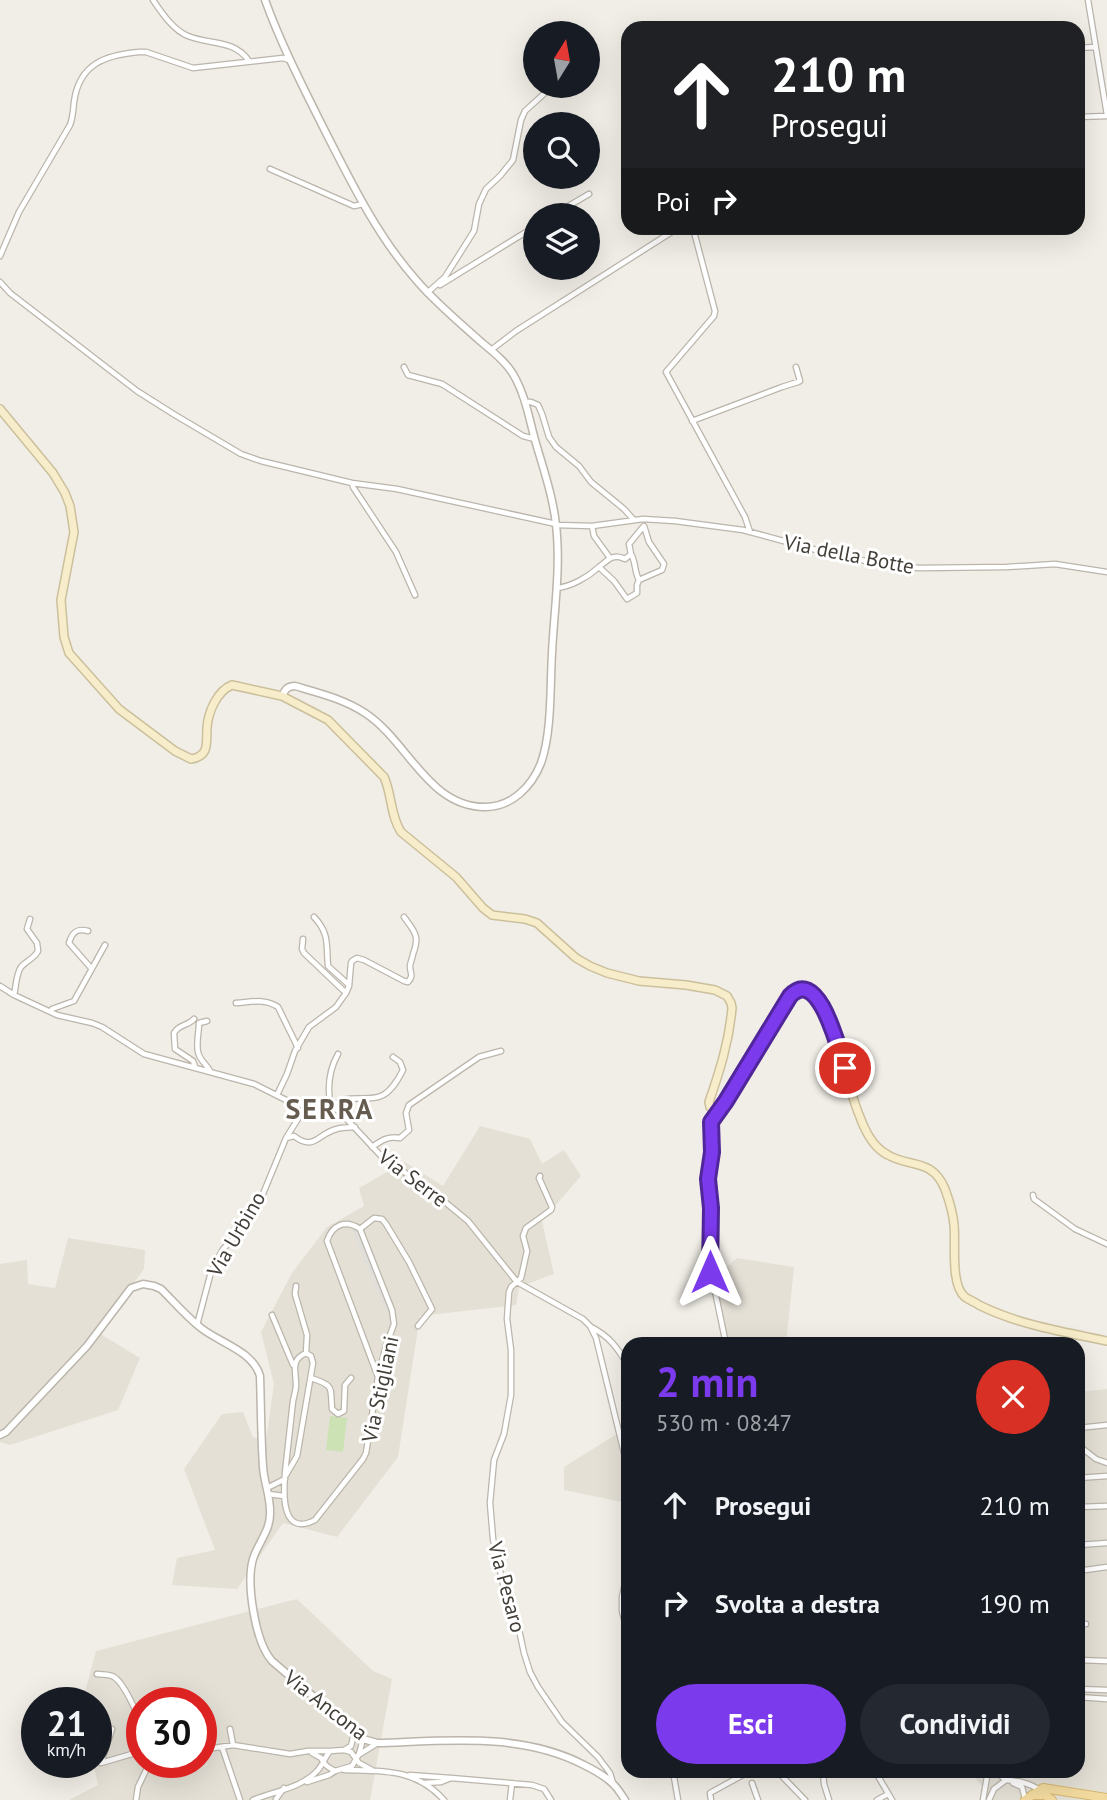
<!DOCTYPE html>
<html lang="it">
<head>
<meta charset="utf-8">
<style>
	body { margin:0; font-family:"PT Sans",sans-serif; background:#242831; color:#f1f3f6; height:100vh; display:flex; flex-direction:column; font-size:26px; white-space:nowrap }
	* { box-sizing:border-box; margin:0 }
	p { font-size:23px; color:#9ea1a6 }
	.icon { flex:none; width:38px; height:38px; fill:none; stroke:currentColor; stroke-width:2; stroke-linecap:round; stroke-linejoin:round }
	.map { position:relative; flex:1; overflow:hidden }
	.panel { position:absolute; left:621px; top:1337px; width:464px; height:441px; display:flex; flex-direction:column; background:#171b24; border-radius:21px; box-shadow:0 7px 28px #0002 }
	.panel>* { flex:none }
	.banner { position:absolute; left:621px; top:21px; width:464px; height:214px; border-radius:21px; box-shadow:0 7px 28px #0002; background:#202124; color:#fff; overflow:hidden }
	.needle { width:46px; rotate:11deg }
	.fabs { position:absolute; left:523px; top:21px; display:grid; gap:14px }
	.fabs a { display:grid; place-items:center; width:77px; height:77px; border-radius:50%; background:#171b24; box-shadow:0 7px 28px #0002; font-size:35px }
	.speed { position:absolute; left:21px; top:1687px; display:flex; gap:14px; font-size:35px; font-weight:700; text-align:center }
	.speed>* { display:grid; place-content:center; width:91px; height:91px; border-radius:50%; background:#171b24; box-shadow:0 7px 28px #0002; line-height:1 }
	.speed small { font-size:18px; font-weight:400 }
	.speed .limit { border:10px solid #d22; background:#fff; color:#111 }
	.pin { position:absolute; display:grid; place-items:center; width:60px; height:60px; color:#fff; margin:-30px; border:4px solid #fff; border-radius:50%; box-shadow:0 2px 7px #0007 }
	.me { position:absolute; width:77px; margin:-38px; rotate:0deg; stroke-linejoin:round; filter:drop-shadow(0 0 5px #0008) }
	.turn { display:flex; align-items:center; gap:24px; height:147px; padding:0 35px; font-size:32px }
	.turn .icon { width:91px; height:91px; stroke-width:2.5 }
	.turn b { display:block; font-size:49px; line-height:60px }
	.then { display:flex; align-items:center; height:66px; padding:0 35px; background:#0003; gap:14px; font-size:26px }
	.round { display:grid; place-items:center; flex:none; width:74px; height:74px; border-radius:37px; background:#242831 }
	.overview { display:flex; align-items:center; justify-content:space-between; height:119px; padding:0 35px }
	h1 { font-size:42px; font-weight:800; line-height:52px; color:#7c3aed }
	.action { display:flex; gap:14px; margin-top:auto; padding:14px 35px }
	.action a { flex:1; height:80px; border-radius:42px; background:#7c3aed; color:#fff; font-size:28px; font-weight:800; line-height:80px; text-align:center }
	.action a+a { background:#242831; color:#f1f3f6 }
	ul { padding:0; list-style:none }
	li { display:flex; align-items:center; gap:21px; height:98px; padding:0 35px }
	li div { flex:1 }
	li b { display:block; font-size:26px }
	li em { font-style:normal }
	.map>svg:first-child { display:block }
	.residential { fill:#e4e0d6; fill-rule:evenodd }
	.grass { fill:#cce1b4 }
	.parking { fill:#e0dedb }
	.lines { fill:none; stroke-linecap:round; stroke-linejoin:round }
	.minor-casing { stroke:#bbb5ab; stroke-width:7 }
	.tertiary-casing { stroke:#bbb5ab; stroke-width:9 }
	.secondary-casing { stroke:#cbbf9c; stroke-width:10 }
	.primary-casing { stroke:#d4b771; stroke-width:10 }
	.minor { stroke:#fff; stroke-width:4.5 }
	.tertiary { stroke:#fff; stroke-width:6 }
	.secondary { stroke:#f8edca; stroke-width:7 }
	.primary { stroke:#f2da9f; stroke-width:8 }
	.route-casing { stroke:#51269a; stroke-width:18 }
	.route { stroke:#7c3aed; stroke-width:12 }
	.labels { text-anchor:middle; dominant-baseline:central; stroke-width:6; stroke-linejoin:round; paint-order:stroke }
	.street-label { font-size:21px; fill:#433e37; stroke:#fff }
	.district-label { font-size:28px; font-weight:bold; letter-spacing:2px; fill:#655c4f; stroke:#fff }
</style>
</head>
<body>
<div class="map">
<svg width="1107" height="1800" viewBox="0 0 1107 1800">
	<rect width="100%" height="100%" fill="#f1eee7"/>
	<path class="residential" d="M480,1126L530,1139L542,1164L564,1150L581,1176L542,1221L554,1274L519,1287L516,1305L420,1316L398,1457L337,1537L283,1523L237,1589L172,1585L177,1558L215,1550L184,1469L222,1414L243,1412L253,1437L266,1440L274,1384L261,1332L292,1273L327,1227L364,1206L359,1188L405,1162L443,1186Z
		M68,1238L145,1250L144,1269L97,1332L140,1358L118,1410L10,1445L0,1442V1264L27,1260L28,1284L55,1288Z
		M737,1258L794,1267L786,1344H728L709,1283Z
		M1107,1389V1800H993L970,1771H1078V1392Z
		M628,1427V1522L622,1502L564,1490V1467Z
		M297,1599L373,1671L392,1679L370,1800H69L98,1785L93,1762H96V1703H82L96,1651ZM142,1703H201V1762H142Z"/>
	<path class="grass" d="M330,1416L347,1418L343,1452L326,1450Z"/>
	<path class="parking" d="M351,1227L358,1230L391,1312H387Z"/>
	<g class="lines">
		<g class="minor-casing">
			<path id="minor" d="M153,0C162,13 173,30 188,36C210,45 234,39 249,61
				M1088,0L1107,115
				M1078,48L1095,47
				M1078,117L1107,116
				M270,169L354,206L363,204
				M553,215L589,194
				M693,228L715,311L714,316L666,372L745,517L750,532
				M0,256L19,212L70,125C73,117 73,111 74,102C79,64 105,55 139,52H146L193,68L283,58L289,60
				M0,282L10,293L137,391L175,415L241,454L261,461L352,483L397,489L556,524
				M440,285L536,226
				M427,293L445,277L474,231L479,204L486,189L500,176L513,160L521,120L525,111L546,92
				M491,350L516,331L678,228
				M404,367L408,375L442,384L523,436L535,439
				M525,402H531L538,405L542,414L549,437L556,447L579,466L591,482L624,509L633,519
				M692,421L782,387L798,382L800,381L796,367
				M352,483L353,487L396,552L415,595
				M556,525L592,526L643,519L675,521L743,530L842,557L892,565L919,568L1007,567L1055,564L1107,572
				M592,526L594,536L610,558
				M631,554C636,562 634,571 639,580L662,570L664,564L649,542L644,526
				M599,567C608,560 613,553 625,559L631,554L629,544L643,527
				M556,588C571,587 588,577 599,567L614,581L627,599L637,593V585L639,580
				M314,917C330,934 326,945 328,966L349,985
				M88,931C77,928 72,932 69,943L91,968
				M0,986L14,995L57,1015L92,1023L102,1027L144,1054L254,1084L288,1101L306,1106L335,1109L339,1111L383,1158L428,1188L468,1221L517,1282L583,1319L590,1326L596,1338L628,1469
				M346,993L349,986L351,963L352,961L357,958L364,960L404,981L408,982C414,975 410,974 410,966C410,964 413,956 413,954C420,936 415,932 404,917
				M14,995C16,987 16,974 21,967C27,960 34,959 38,951L37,943L27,929L30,919
				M236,1003C251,1002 265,998 278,1007L298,1048
				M51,1012L52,1009L74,1001L105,945
				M194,1019C188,1026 179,1024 174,1033L175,1049L193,1061L195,1067
				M207,1021L199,1023C199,1033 195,1047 199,1055C201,1061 207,1065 210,1071
				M277,1095L287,1074L295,1051L309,1027L336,1007L346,993L304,953L302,949L303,939
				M331,1108C327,1089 329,1070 338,1054
				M332,1109C343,1091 365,1103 381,1096C390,1093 399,1078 403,1070L400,1062L393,1057
				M718,1110V1113L711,1122L712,1151L708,1179L711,1208V1272L726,1344
				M286,1138L306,1106
				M372,1147C382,1140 388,1136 400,1138L409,1130L406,1113L409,1105L479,1057L501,1051
				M540,1176L539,1178L552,1207L551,1210L526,1228L523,1236L527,1251L521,1278L511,1287L509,1292L507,1319L511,1350V1395L504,1434L494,1460L490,1503L493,1539L508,1606L516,1616L524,1653L530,1672L538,1687L562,1722L598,1757L610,1773L613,1783
				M1033,1195L1034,1199L1075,1229L1107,1244
				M360,1229L374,1218L382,1219L386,1224L409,1262L432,1309L418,1326
				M272,1315L293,1365
				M197,1325L211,1272L223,1249L239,1233L258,1206L286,1138L294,1136C315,1152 318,1133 337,1129C342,1127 349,1128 355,1127
				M591,1327C609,1336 618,1348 628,1366
				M306,1353C290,1360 296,1371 296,1385C296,1390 294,1396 293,1401C291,1419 289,1437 287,1455C285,1473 274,1541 315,1520L363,1459L366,1453L378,1377L386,1346L394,1324L392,1310L360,1229C345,1219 332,1225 327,1241L378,1377
				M311,1378C335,1386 330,1387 332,1409L338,1414L344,1411L345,1385L351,1378
				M1078,1428L1107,1425
				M1078,1445L1096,1459L1107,1463
				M286,1475L297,1456L313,1363L311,1356L306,1353L307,1335L295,1294L296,1286
				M1078,1478L1107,1476
				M267,1488L285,1479
				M268,1494L284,1496
				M1078,1507L1107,1506
				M1078,1545L1107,1543
				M628,1569L622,1597V1611L628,1634
				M1078,1571L1107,1567
				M1078,1624H1086
				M1078,1660L1107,1661
				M97,1674C102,1675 110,1674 114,1677C124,1683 139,1716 142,1728
				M1078,1689L1107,1690
				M1078,1697L1107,1699
				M112,1729L101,1763L142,1751
				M230,1729L233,1745
				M222,1747L240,1800
				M201,1750L233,1745L290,1754L308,1751H330
				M344,1750L351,1746L353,1738L352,1732
				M312,1753L321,1758C324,1765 328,1767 335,1771
				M360,1754L376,1744
				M344,1770C383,1771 415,1768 444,1800
				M673,1771L678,1800
				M777,1771L805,1800
				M823,1771L824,1784L829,1800
				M875,1771L892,1800
				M1000,1771L1001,1776L1006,1780
				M410,1775L450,1778
				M1006,1780C1019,1781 1030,1783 1041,1791
				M1006,1780L1009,1771
				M307,1782L329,1775L335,1771L352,1766L359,1754L363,1739
				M424,1783L441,1782L451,1778L532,1785L544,1789L551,1800
				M752,1783L758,1800
				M1013,1783L1022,1787L1025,1799
				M276,1799L284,1788
				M136,1800L138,1787L150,1762
				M253,1800C275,1791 302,1788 318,1770C323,1764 325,1757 330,1751L344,1750L351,1752L359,1763L372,1770
				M510,1800L512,1783
				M711,1800L710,1793L750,1771
				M877,1800L888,1794
				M983,1800L988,1771
				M989,1800L994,1789L1006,1780"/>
		</g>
		<g class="tertiary-casing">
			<path id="tertiary" d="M265,0C281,44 302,85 323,127C350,180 377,236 417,281C436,303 459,322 480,341C492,351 505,361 513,374C525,394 529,418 535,440C543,468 553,496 556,525C561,567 554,611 552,653C550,687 552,732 541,763C532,786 512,807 485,807C428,807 408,741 365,713C344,699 319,693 295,686C287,686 285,690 282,696
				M0,1435L6,1432L87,1346L131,1288L143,1284L154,1286L161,1289C174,1302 187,1317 201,1328C220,1343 253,1351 260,1376C261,1406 261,1437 263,1467C264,1483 271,1498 270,1514C270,1531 258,1543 253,1559C246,1583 255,1642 272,1661L363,1739L377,1743C446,1741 521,1732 584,1765C594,1770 604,1775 612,1783C617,1787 621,1794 625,1800"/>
		</g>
		<g class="secondary-casing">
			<path id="secondary" d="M0,409L53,473L65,493L70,506L74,532L61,600L64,637L69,653L119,709L175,751L191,759C210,756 206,743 207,728C208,712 217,691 232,685L282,696L328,720L384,777C392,794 390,815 401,832L456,877L483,908L492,915L525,919L537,923L576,958L590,966L607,973L639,981L686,985L715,990L727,996L731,1003L732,1008C729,1042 720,1070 709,1102L710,1107L714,1110L721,1108L726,1101L790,996C796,989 805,986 813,993C836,1014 846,1086 860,1117C865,1131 874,1148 888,1155C911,1168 932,1158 945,1189C949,1200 953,1212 954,1225C956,1243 950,1285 965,1297C969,1300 975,1302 979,1305C1019,1325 1064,1332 1107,1341"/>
		</g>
		<g class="primary-casing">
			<path id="primary" d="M1032,1795H1045L1052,1800
				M1025,1800L1043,1788L1107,1798"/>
		</g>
		<use href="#minor" class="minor"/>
		<use href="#tertiary" class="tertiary"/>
		<use href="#secondary" class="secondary"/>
		<use href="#primary" class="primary"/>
	</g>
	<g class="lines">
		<g class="route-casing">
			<path id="route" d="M710,1272L711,1208L708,1179L712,1152L711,1122L726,1101L790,996C819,965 839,1051 845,1068"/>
		</g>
		<use href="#route" class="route"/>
	</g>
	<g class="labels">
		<g class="street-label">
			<text transform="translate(849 554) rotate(11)">Via della Botte</text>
			<text transform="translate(413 1178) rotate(37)">Via Serre</text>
			<text transform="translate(236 1234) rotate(-60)">Via Urbino</text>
			<text transform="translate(380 1389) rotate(-78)">Via Stigliani</text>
			<text transform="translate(507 1587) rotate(75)">Via Pesaro</text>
			<text transform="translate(326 1705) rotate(38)">Via Ancona</text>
		</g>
		<g class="district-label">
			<text x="330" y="1108">SERRA</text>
		</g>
	</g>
</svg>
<div class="fabs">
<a><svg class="needle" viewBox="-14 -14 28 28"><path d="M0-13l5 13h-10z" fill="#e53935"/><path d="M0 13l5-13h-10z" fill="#9ea1a6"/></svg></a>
<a><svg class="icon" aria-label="search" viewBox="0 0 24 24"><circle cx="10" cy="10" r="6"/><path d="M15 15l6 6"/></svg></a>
<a><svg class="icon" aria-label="layers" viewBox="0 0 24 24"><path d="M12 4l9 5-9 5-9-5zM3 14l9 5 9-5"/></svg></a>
</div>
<div class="speed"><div>21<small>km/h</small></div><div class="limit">30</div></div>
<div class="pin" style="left:845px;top:1068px;background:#d93025"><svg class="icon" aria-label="arrive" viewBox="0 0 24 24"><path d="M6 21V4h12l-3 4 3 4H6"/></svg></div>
<svg class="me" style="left:710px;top:1272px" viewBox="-20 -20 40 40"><path d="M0-17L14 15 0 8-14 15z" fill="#7c3aed" stroke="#fff" stroke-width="4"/></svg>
<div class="banner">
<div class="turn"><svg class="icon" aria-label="ahead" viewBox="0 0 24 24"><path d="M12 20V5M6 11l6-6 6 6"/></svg><div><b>210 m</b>Prosegui</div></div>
<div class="then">Poi<svg class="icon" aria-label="right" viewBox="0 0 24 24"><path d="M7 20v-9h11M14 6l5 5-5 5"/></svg></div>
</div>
<section class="panel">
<div class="overview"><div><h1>2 min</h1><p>530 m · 08:47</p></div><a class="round" style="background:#d93025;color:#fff"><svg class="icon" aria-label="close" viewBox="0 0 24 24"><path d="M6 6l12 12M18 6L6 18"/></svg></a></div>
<ul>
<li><svg class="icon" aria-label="ahead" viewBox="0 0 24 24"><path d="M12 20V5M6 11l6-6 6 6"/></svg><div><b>Prosegui</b></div><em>210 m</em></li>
<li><svg class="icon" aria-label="right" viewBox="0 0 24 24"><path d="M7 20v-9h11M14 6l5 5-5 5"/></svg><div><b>Svolta a destra</b></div><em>190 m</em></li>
</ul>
<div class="action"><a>Esci</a><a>Condividi</a></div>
</section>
</div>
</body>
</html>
